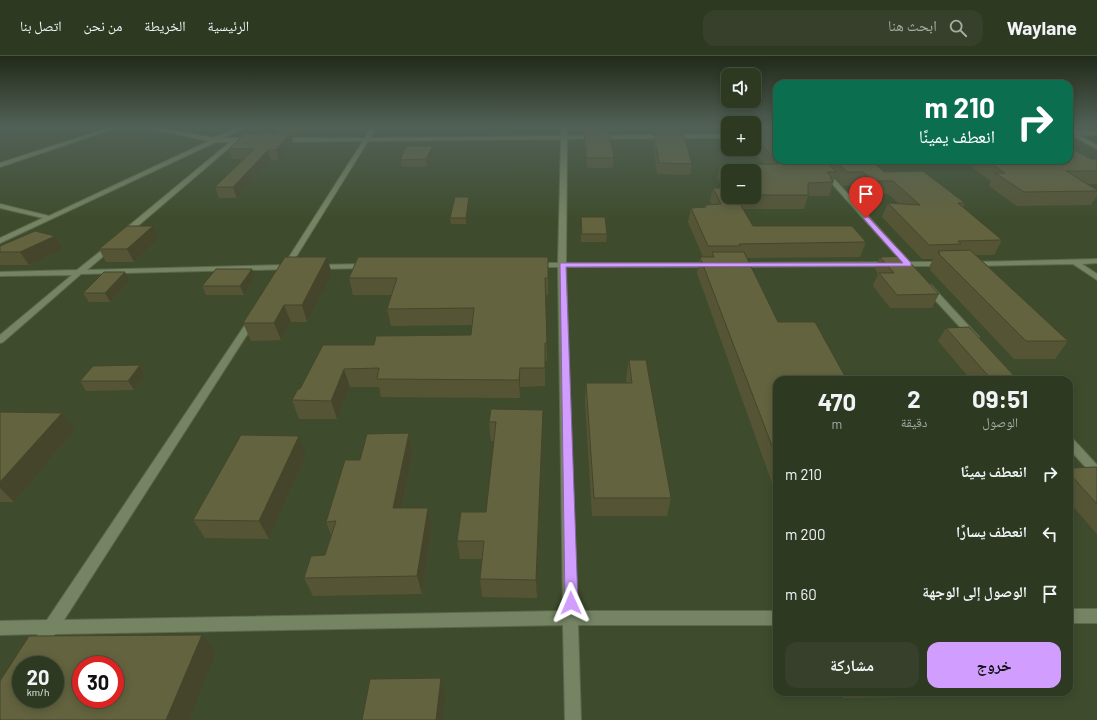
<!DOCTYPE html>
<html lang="ar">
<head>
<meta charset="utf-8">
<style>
	body { margin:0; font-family:Barlow,"Noto Naskh Arabic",sans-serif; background:#36402a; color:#f1f3f6; direction:rtl; height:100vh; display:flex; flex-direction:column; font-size:15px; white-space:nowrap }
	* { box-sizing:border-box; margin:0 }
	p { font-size:13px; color:#a7aca5 }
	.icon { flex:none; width:22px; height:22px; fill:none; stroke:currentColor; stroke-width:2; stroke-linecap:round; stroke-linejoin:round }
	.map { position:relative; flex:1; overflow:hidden; direction:ltr }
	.side { position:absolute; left:773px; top:320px; width:300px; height:320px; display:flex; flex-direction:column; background:#2e3922; border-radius:12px; box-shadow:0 2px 10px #0003,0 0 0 1px #495340; direction:rtl }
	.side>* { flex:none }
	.hud { position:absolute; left:773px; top:24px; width:300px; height:84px; border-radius:12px; box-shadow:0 2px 10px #0003,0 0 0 1px #495340; direction:rtl; background:#0b6e4f; color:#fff; overflow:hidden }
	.fabs { position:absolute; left:721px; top:12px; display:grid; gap:8px }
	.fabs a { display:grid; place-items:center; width:40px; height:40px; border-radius:8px; background:#2e3922; box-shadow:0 2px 10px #0003,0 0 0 1px #495340; font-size:20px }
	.speed { position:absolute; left:12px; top:600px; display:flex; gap:8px; font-size:20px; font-weight:700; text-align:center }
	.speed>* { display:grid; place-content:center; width:52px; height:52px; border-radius:50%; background:#2e3922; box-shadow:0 2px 10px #0003,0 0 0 1px #495340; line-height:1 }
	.speed small { font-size:10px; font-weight:400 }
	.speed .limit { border:6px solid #d22; background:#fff; color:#111 }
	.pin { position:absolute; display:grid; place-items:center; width:34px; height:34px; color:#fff; margin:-41px -17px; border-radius:50% 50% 50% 0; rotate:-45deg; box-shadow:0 0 4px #0007 }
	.pin .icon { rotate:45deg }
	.me { position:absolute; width:44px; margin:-22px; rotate:359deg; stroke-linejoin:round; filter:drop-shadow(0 0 3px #0008) }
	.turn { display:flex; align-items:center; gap:14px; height:84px; padding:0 12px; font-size:18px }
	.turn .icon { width:52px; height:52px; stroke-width:2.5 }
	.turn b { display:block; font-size:28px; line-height:34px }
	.eta { display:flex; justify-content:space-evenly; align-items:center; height:68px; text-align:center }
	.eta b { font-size:24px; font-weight:700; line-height:28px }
	.primary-button { display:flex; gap:8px; margin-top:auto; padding:8px 12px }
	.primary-button a { flex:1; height:46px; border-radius:12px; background:#d19dfe; color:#111; font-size:16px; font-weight:700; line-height:46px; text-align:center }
	.primary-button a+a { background:#36402a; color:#f1f3f6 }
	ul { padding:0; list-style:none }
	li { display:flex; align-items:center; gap:12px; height:60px; padding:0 12px }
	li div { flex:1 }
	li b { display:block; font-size:15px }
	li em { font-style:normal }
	header { display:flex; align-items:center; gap:24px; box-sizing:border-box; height:56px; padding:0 20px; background:#2e3922; border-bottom:1px solid #495340 }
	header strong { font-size:19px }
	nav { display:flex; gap:22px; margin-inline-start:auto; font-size:14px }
	.search { width:280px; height:36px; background:#36402a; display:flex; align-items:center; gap:10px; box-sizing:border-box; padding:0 14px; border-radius:12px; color:#a7aca5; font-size:15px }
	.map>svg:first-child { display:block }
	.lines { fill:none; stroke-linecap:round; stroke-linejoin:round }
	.minor-casing { stroke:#5d684d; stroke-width:2 }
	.highway-casing { stroke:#5d684d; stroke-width:2 }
	.minor { fill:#758563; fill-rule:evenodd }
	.highway { fill:#56c1b9; fill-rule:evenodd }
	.wall { fill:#555536; fill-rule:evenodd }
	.shaded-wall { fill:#45452c }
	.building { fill:#63633f; stroke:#45452c; fill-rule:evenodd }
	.route { fill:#d19dfe; stroke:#8866a5 }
</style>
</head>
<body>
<header>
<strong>Waylane</strong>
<div class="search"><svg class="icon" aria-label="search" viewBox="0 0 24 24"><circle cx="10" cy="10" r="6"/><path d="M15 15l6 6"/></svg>ابحث هنا</div>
<nav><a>الرئيسية</a><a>الخريطة</a><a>من نحن</a><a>اتصل بنا</a></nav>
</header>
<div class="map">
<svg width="1097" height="664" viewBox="0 0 1097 664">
	<rect width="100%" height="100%" fill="#3e4c2d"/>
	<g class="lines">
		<g class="minor-casing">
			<path id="minor" d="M111,71H119L0,111V107Z
				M142,71H153L214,82L239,71H246L223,82H250L253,84L250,86H236L126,180H120L119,178L230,86H216L0,187V182L43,162L0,152V148L49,160L209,85Z
				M371,71H377L370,82L561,80V71H567V80L728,78V82L567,83L566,207H711L715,209L711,211H566L577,555H777V569H578L581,664H565L563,569L55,578L35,609H21V614L18,609L38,578L0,579V565L47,564L249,263L253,260L257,263L64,564L563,555L558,211H535L531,209L535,207H558L561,83L368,85L291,209L293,211L292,213L81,218L3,286L0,287V279L72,219L0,220V216L77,214L111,187L115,189L114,191L87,214L284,209L363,85L280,86L277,84L280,82H365Z
				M1069,74L1097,75V79H1078L1097,89V93L1069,78Z
				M811,104H817L910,206H946V210H914L910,212L906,210L734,211L733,209L737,207L902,206Z
				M1097,203V207L1082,208L1097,218V224L1073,208L971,210L967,208L971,206Z
				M367,208L371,210L370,212L317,213L313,211L317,209Z
				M925,229H931L977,279L979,281L977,283H971L925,233Z
				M1069,382L1073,383L1097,409V420L1093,419L1069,393Z
				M1069,553H1097V567H1069Z"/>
		</g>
		<g class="highway-casing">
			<path id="highway" d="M0,71H6L0,74Z"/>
		</g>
		<use href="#minor" class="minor"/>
		<use href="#highway" class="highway"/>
	</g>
	<path class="wall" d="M306,71L298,80H291L293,86L279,104H271L237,142H219L215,131L244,103H232L229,93L278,77L277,73Z
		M581,71H605V75L614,102L613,112H587L584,84V78H583Z
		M754,71L777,104H871L884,116L965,147L963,152L1002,184L994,199H976L1068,285L1055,303H1014L930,214L931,213L929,211L933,203H922L882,161L888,147H898L888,138L868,139L858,129L843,130L835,121L829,140H808L804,153H743L753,170L866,186L860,201L747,202L777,324V441L697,217L700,201H703L688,166L691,152L704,151L705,149L712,148L710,145L713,132H722L717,122L720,109L764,108L753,93H754ZM728,115H754V141H728Z
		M654,79L692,108L690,119L657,118L653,89Z
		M434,97L427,111H402L400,104Z
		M1097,103V128H1087L1097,134V140L1091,149L1017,150L989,130L991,125L962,104H1069Z
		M469,141V147L466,168H451L450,162Z
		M581,161L607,178L606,186H581Z
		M159,182L134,206H106L99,193Z
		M0,190L63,193L29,209H0Z
		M548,201V239H545L547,305H545V330L520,331V342L381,341L379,331H350L337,363H299L292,344L300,333L374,289L471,279L472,269L391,270L387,253L391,239H353L349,222Z
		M880,201L939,238L932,252H890L873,230L878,218L875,213Z
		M332,218L307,266H291L281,284L251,285L243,267Z
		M255,222L244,239H206L202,230Z
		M130,225L110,246H89L83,237Z
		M946,272L1018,324H971L938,285Z
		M629,304L671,442L667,460H592L585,346L586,327H627L626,323Z
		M140,309L145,319L134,334L86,335L80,325Z
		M491,353L543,373L537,542L482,541L480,523L482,503H460L457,485L486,456L494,385H491L489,366Z
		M0,356L62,357L75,374L14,446H0Z
		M409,377L413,396L402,452H428L432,470L422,538L313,540L304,522L325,499L331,479L326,466L360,404Z
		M306,399L269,483L205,482L193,464Z
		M1097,411V478L1069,446V412Z
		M841,636H994L989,640L843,642Z"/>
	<path class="shaded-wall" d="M298,71H306L298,80L296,73Z
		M290,77L293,86L279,104L276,94Z
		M433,90L434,97L427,111L426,103Z
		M268,94L271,104L237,142L233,131Z
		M469,141V147L466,168V162Z
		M153,170L159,182L134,206L127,193Z
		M55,180L63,193L29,209L20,196Z
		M327,201L332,218L307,266L302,249Z
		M252,213L255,222L244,239L240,230Z
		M125,216L130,225L110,246L105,237Z
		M284,249L291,266L281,284L274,267Z
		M140,309L145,319L134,334L128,325Z
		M520,312V342L519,324Z
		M344,313L350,331L337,363L331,345Z
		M543,354V373L537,542L536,524Z
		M62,357L75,374L14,446L0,432V426Z
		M409,377L413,396L398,471L393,452Z
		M299,380L306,399L269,483L259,465Z
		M428,452L432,470L422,538L417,520Z
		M202,579L216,596L189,664H166Z
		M441,622L445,637L443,664H436Z"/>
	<path class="building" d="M279,71H298L296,73H277Z
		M754,71H777V104H825L836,116H827L831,121H830L833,126L808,127V139H754V115H728V123L720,109L778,108L754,79Z
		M584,75H607L609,80H610L614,102H587Z
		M290,77L276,94H268L233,131H215L254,93H229L244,78Z
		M654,79H684L692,108L659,107Z
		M406,90H433L426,103L400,104Z
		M1069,91L1091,103H1097V115H1066L1097,134V135L1024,136L995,117H1005L986,104H1069Z
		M835,104H871L884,116L923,115L965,147H958L1002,184L958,185L961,188L929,189L888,147L920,149L893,125H873L863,116H847Z
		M713,132H728V141H736L753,170H852L866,186L739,188L740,190H708L691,152L706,151L705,149L721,148Z
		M455,141H469L466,162H450Z
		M581,161H605L607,178H582Z
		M127,170H153L127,193H99Z
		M35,175L55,180L20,196H0V190Z
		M970,194L1068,285H1026L938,197H940L938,195Z
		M712,196H744L778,266H815L847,324H777V403L700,201H714Z
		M904,200L939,238L897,239L879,217H894L880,201Z
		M285,201H327L302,249H284L274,267H243Z
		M358,201H548V222H545L547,287H545V312H520L519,324L377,323L379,312L344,313L331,345L292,344L298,333H300L323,289H374L376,280L471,279L474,252L387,253L397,222H349Z
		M216,213H252L240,230H202Z
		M104,216H125L105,237H83Z
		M969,271L1018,324H992L946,272Z
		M629,304H646L671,442H594L586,327H632Z
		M140,309L128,325H80L93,310Z
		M491,353L543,354L536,524L480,523L484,485H457L461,456H486L496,366H489Z
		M0,356L62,357L0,426Z
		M409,377L393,452H428L417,520L304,522L311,500L325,499L336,465L326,466L345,404H360L367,378Z
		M241,379L299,380L259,465L193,464Z
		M1097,411V448L1069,417V412Z
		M202,579L166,664H0V625L29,580ZM21,609H55V643H21ZM81,609H115V643H81Z
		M441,622L436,664H362L370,623Z"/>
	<linearGradient id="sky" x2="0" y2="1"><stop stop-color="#222a19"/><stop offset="0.43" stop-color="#526157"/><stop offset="1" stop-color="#526157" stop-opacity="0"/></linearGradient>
	<rect width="1097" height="164" fill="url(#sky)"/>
	<path class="route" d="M864,161H868L911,207V210L566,211L578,547L576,551L571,553L567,551L565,547L560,207H903L864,163Z"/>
</svg>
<div class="fabs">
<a><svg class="icon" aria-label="sound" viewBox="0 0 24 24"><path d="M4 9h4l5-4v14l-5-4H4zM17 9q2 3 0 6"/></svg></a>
<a>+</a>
<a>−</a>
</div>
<div class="speed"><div>20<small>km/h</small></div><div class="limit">30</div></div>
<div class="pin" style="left:866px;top:162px;background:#d93025"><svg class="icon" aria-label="arrive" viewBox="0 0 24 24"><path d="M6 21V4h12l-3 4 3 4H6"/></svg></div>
<svg class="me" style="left:571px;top:547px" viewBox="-20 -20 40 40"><path d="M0-17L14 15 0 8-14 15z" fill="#d19dfe" stroke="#fff" stroke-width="4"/></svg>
<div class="hud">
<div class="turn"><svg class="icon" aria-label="right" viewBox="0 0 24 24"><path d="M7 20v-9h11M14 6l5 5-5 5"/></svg><div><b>210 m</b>انعطف يمينًا</div></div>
</div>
<section class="side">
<div class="eta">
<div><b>09:51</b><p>الوصول</p></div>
<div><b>2</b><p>دقيقة</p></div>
<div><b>470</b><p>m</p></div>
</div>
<ul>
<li><svg class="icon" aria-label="right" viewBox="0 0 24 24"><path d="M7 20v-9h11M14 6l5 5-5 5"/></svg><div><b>انعطف يمينًا</b></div><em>210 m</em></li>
<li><svg class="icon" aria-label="left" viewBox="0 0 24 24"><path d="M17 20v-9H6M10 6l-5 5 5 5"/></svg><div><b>انعطف يسارًا</b></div><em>200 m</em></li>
<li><svg class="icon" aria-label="arrive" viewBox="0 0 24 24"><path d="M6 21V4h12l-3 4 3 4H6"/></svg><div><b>الوصول إلى الوجهة</b></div><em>60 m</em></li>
</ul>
<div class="primary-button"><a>خروج</a><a>مشاركة</a></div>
</section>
</div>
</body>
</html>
